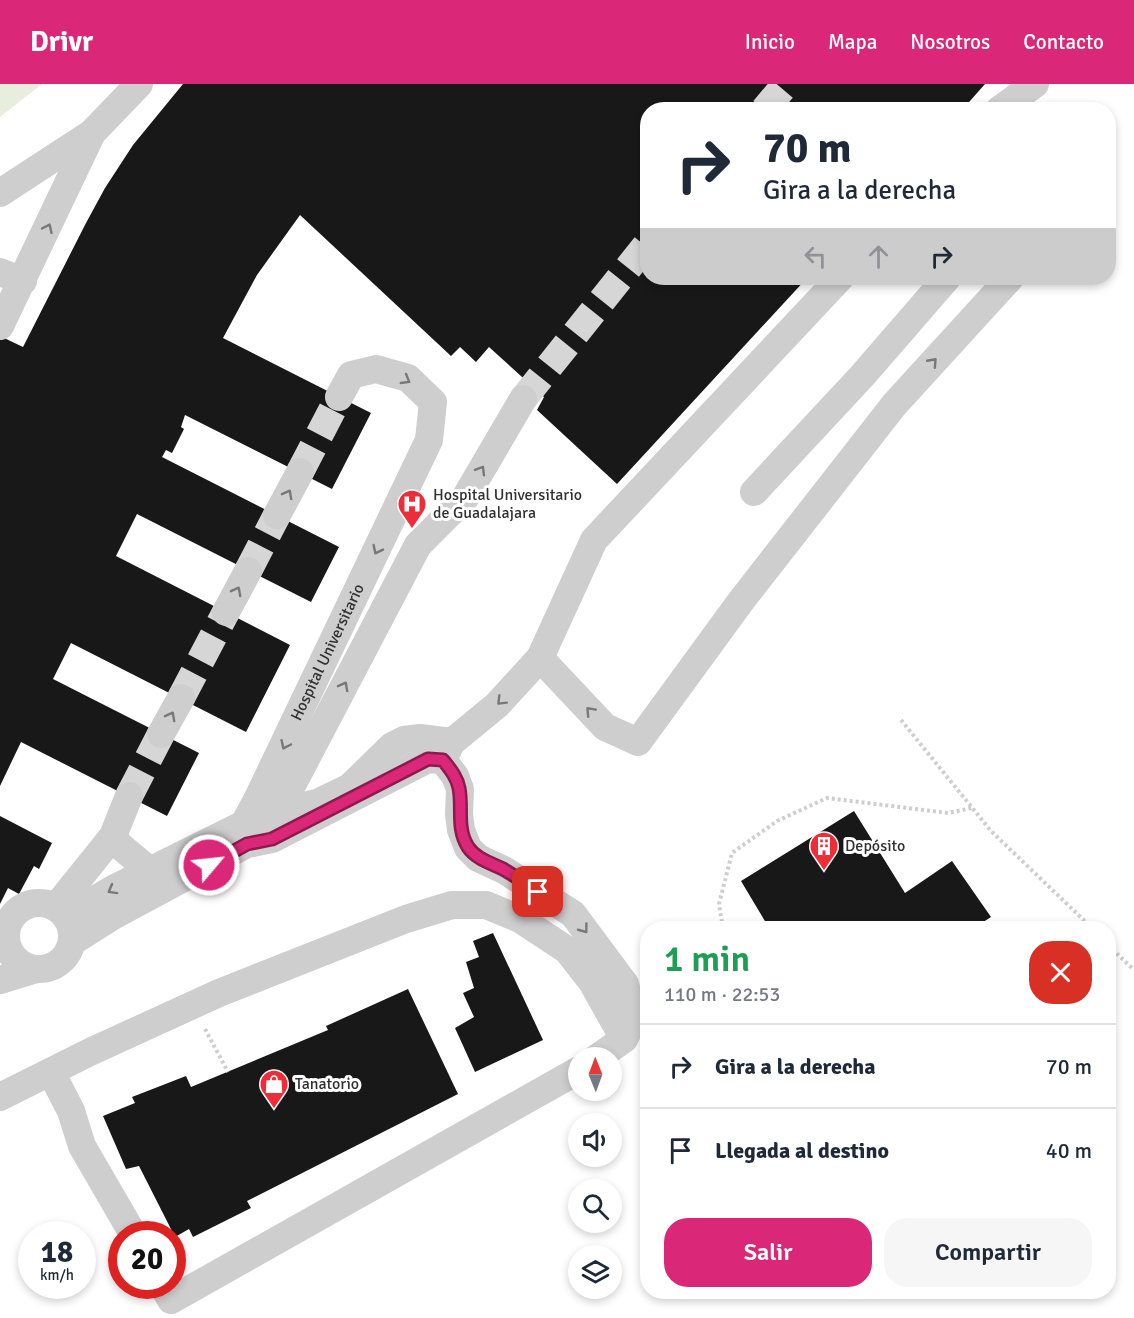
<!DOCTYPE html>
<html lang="es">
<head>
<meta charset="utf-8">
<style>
	body { margin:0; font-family:Signika,sans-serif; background:#f6f6f7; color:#1f2937; height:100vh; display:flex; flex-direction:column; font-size:22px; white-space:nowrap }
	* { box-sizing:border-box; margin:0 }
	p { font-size:20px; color:#747a83 }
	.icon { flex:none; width:33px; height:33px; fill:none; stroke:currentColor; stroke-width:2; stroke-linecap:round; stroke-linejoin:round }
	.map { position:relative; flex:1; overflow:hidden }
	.side { position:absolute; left:640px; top:837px; width:476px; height:378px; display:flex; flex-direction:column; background:#fff; border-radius:24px; box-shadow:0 3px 9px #0003 }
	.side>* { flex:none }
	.top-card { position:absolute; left:640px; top:18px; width:476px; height:183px; border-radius:24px; box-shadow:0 3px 9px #0003; background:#fff; color:#1f2937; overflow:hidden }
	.needle { width:39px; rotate:359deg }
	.buttons { position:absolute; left:568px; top:963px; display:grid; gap:12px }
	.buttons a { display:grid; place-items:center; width:54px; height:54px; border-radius:50%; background:#fff; box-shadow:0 3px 9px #0003; font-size:30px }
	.speed { position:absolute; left:18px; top:1137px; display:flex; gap:12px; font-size:30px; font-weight:700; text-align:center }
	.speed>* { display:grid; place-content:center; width:78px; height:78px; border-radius:50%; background:#fff; box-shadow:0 3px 9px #0003; line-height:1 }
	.speed small { font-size:15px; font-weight:400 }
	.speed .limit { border:9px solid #d22; background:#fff; color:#111 }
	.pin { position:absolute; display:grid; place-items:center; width:51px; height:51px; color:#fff; margin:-26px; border-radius:12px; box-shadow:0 3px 9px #0006 }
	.me { position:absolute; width:66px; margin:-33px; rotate:62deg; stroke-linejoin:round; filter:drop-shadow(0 0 4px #0008) }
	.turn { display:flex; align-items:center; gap:21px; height:126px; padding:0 24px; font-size:27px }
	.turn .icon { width:78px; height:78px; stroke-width:2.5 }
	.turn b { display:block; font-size:42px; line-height:51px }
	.lanes { display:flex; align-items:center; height:57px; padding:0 24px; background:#0003; justify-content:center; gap:30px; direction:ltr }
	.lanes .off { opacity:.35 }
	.round { display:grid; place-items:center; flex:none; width:63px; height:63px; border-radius:24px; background:#f6f6f7 }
	.head { display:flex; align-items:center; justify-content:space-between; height:102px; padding:0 24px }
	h1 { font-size:36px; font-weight:600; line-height:45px; color:#1e9e55 }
	.action { display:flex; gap:12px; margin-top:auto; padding:12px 24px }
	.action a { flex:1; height:69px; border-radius:24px; background:#db2777; color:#fff; font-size:24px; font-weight:600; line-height:69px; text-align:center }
	.action a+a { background:#f6f6f7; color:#1f2937 }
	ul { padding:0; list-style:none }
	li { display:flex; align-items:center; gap:18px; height:84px; padding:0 24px; border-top:2px solid #e0e1e3 }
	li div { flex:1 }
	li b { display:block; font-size:22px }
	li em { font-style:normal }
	header { display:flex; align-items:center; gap:36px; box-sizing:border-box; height:84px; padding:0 30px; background:#db2777; color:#fff }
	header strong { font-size:28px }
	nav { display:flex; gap:33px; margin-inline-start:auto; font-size:21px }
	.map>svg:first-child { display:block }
	.green { fill:#e7eede }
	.building { fill:#181818 }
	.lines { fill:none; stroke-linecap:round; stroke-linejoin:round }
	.minor-tunnel { stroke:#d6d6d6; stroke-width:28; stroke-dasharray:28 14; stroke-linecap:butt }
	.path { stroke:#cecece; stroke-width:4; stroke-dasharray:3 3; stroke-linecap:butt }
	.minor { stroke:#cecece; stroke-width:28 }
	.oneway { stroke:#787878 }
	.route-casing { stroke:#8e194d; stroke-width:15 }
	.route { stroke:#db2777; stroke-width:10 }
	.labels { text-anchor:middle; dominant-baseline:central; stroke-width:6; stroke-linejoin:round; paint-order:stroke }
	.poi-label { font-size:16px; fill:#313131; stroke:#fff; text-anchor:start }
	.street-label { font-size:16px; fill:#313131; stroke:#fff }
</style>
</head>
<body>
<header>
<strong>Drivr</strong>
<nav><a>Inicio</a><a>Mapa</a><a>Nosotros</a><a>Contacto</a></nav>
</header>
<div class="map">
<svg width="1134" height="1234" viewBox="0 0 1134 1234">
	<rect width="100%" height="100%" fill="#fff"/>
	<path class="green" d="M0,0H42L0,33Z"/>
	<path class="building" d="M183,0H985L962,26H648V194H807L617,400L537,326L544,313L489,263L476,278L460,263L451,272L300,131L257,191L223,254L371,329L332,405L185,331L181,343L184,345L172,369L166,366L162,373L339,463L311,518L137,430L116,472L290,561L246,648L71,559L53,595L199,669L167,732L21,658L0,702V252L23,263L86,139L105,104L133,61Z
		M854,727L905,809L952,777L991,833L974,844H769L741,797Z
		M0,732L52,759L39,785L34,782L19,810L8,804L0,820Z
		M493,849L543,956L475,988L455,944L474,933L463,909L474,904L466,878L479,873L473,857Z
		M408,905L458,1010L247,1117L251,1124L193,1153L189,1145L175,1153L139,1082L126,1085L103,1032L135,1019L132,1013L186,992L191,1003L328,946L326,942Z"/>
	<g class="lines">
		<path class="minor-tunnel" d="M764,26L786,0
			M523,315L648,159
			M300,388L339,313
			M248,487L277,431
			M181,614L226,528
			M129,712L161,650"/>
		<path class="path" d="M901,636L991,747L1092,844
			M723,844L719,820L732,769L777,737L827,714L948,729L972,724
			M1108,861L1134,886
			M205,945L228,988"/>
		<g class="minor">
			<path d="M999,26L1035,0"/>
			<path d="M0,109L92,49L139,0"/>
			<path d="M0,188L23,197"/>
			<path d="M0,242L92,49"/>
			<path d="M754,408L862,292L947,194"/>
			<path d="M277,431L300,388"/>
			<path d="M226,528L248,487"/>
			<path d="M540,574L605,643L638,658L741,517L894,321L1010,194"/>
			<path d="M161,650L181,614"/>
			<path d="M451,659L443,676L455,692L460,705L459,730L461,746L468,764L478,774L504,786L573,830L625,900L634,936L624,955"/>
			<path d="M269,738L278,728L418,461L465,414L523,315"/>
			<path d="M244,740L278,728L317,719L350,703L392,662L404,656L420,654L452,658L497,621L540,574L594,456L840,194"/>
			<path d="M113,752L119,761L150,787"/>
			<circle cx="39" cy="852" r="33"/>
			<path d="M56,823L113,752L129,712"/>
			<path id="s1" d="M66,833L113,805L244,740L257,716L429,356L433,318L408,294L376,285L351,291L339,313"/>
			<path d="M72,858L113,832L247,760L272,755L428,675L443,676"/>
			<path d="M0,896L36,885"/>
			<path d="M51,988L71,1027L82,1062L133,1150"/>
			<path d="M0,1013L90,968L219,909L406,835L452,821H486L520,835L567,866L592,898L624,955L597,974"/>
			<path d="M163,1202L171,1216L579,986"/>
		</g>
	</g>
	<defs><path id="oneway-chevron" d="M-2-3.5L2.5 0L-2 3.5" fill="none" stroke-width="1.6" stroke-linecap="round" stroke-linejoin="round" transform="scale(1.5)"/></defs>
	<g class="oneway">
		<use href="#oneway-chevron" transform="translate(48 144) rotate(-65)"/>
		<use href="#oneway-chevron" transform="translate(933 278) rotate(-48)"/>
		<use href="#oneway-chevron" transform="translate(406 296) rotate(30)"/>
		<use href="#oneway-chevron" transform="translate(481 386) rotate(-59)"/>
		<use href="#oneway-chevron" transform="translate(288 410) rotate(-62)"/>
		<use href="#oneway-chevron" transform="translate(377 466) rotate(116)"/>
		<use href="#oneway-chevron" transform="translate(237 507) rotate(-62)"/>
		<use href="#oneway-chevron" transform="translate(344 602) rotate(-62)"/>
		<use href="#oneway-chevron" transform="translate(501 617) rotate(135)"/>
		<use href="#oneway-chevron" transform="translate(590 627) rotate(-133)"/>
		<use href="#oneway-chevron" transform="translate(171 632) rotate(-62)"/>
		<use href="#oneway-chevron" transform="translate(285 661) rotate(115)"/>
		<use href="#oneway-chevron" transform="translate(112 806) rotate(151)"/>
		<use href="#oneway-chevron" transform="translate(584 845) rotate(53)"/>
	</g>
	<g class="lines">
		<g class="route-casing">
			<path id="route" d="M209,781L247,760L272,755L428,675L443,676C450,685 457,693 459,704C463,724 456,744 468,763C476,775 491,779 503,785C515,792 527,800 538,808"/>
		</g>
		<use href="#route" class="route"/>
	</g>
	<defs>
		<g id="hospital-pin" transform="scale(1.5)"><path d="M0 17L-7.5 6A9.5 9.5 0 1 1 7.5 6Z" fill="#ee2d38" stroke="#fff"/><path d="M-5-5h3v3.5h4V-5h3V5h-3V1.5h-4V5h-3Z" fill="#fff"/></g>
		<g id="building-pin" transform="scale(1.5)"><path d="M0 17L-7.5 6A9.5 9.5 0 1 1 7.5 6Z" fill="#ee2d38" stroke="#fff"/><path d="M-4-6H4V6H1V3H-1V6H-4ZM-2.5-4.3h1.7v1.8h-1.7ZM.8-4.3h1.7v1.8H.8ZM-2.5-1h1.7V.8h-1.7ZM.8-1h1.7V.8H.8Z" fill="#fff"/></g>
		<g id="shop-pin" transform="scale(1.5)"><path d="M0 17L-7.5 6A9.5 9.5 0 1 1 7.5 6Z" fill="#ee2d38" stroke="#fff"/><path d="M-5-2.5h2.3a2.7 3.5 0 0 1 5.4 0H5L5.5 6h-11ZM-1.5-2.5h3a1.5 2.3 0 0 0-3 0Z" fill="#fff"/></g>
	</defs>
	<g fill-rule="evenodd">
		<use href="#hospital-pin" x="412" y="420"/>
		<use href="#building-pin" x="824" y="762"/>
		<use href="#shop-pin" x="274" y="1000"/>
	</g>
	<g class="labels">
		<g class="poi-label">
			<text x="433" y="411">Hospital Universitario<tspan x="433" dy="18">de Guadalajara</tspan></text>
			<text x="845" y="762">Depósito</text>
			<text x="295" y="1000">Tanatorio</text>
		</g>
		<g class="street-label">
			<text stroke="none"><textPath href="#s1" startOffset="392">Hospital Universitario</textPath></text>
		</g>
	</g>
</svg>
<div class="buttons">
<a><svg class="needle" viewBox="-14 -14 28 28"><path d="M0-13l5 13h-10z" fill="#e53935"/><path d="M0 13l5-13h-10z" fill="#747a83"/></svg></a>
<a><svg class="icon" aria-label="sound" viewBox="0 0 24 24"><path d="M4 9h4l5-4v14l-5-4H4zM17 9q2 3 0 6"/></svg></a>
<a><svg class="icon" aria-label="search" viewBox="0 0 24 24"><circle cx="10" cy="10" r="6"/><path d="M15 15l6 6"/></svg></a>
<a><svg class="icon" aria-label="layers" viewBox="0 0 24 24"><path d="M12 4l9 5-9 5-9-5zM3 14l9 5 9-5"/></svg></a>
</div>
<div class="speed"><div>18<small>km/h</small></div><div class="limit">20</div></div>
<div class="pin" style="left:538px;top:808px;background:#d93025"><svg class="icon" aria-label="arrive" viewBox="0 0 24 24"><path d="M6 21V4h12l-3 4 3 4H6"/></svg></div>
<svg class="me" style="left:209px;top:781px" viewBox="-20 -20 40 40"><circle r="17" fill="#db2777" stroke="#fff" stroke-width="3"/><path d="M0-11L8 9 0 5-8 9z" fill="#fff"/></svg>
<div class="top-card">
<div class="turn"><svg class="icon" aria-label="right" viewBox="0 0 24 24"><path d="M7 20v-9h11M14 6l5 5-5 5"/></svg><div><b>70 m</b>Gira a la derecha</div></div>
<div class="lanes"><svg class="icon off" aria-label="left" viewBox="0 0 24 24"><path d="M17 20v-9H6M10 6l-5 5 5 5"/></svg><svg class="icon off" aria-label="ahead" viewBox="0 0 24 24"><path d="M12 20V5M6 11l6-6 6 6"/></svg><svg class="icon" aria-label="right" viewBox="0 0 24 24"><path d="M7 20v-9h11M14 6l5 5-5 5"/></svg></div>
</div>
<section class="side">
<div class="head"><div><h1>1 min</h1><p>110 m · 22:53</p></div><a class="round" style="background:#d93025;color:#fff"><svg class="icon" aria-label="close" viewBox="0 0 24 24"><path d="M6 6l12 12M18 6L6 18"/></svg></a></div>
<ul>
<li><svg class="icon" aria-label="right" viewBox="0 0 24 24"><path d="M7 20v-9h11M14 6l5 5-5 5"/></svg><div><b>Gira a la derecha</b></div><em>70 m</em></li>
<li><svg class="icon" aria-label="arrive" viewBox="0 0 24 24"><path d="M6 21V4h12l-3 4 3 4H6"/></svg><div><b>Llegada al destino</b></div><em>40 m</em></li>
</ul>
<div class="action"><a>Salir</a><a>Compartir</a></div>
</section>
</div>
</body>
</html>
